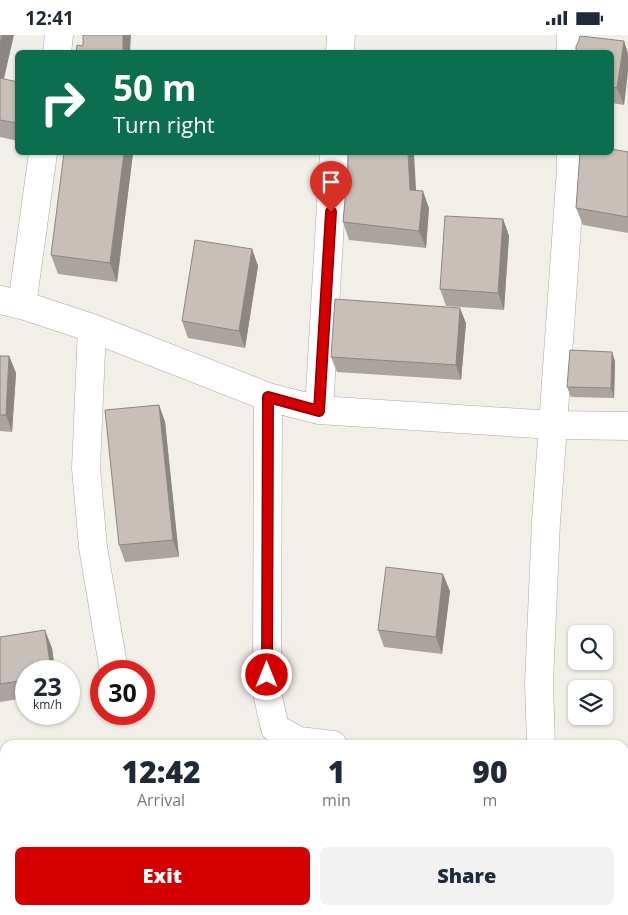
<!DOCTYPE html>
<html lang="en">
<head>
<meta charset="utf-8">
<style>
	body { margin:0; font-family:"Open Sans",sans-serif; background:#f2f2f3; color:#1f2937; height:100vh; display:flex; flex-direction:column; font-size:19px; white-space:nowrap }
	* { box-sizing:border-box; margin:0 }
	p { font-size:16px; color:#747a83 }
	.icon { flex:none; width:28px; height:28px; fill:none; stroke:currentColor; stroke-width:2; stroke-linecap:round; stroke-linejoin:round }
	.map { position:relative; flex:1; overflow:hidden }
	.details { position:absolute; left:0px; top:705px; width:629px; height:175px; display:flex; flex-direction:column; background:#fff; border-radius:15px 15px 0 0; box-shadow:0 1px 4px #0004 }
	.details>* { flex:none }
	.guide { position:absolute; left:15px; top:15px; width:599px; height:105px; border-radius:8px; box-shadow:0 1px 4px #0004; background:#0b6e4f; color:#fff; overflow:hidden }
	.buttons { position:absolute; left:568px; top:590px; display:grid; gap:10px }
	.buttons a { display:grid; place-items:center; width:45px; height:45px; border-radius:8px; background:#fff; box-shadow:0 1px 4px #0004; font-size:25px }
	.speed { position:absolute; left:15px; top:625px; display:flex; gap:10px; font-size:25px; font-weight:700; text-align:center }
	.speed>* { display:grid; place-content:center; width:65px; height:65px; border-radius:50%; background:#fff; box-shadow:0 1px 4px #0004; line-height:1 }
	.speed small { font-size:12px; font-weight:400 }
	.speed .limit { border:8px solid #d22; background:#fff; color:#111 }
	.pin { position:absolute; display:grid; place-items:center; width:42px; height:42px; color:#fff; margin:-51px -21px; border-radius:50% 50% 50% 0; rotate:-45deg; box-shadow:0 0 5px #0007 }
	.pin .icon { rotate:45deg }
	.me { position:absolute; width:55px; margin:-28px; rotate:0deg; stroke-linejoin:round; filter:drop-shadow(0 0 4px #0008) }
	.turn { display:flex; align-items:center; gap:18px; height:105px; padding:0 15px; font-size:22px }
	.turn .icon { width:65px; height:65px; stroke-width:2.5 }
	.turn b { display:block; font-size:35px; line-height:42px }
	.eta { display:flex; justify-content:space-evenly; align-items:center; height:85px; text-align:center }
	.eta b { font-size:30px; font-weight:800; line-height:35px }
	.action { display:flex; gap:10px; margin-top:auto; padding:10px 15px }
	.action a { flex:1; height:58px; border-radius:8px; background:#d40000; color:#fff; font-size:20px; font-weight:800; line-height:58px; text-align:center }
	.action a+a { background:#f2f2f3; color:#1f2937 }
	.status { display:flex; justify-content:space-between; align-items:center; height:35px; padding:0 25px; background:#fff; direction:ltr }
	.status svg { height:14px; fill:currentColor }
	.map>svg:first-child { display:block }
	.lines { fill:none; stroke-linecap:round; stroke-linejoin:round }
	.minor-casing { stroke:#a9a9a9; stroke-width:29 }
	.minor { stroke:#fff; stroke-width:28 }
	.wall { fill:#aba49e }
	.shaded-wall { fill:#8b8681 }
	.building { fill:#c7bfb8; stroke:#8b8681 }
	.route-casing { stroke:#8a0000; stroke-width:12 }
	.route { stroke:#d40000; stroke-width:9 }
</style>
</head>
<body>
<div class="status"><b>12:41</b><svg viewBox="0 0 49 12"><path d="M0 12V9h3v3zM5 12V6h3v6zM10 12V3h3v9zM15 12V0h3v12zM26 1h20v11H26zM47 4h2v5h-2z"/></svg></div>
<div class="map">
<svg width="628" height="880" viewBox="0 0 628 880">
	<rect width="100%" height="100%" fill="#f2efe9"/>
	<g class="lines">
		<g class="minor-casing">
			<path id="minor" d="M57,18L59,0
				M340,18L341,0
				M571,18V0
				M0,265L22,270L92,293L268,362L319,375L553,390L571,134V118
				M22,270L43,118
				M92,293L86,433L93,512L114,636
				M268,362L267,640L268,662L275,693L299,706L333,710
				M319,375L334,118
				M541,710L539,648L546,487L553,390L628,391
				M624,752H628
				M517,880L518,875"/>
		</g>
		<use href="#minor" class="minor"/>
	</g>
	<path class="wall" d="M0,0L4,44L18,47V106L0,102Z
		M624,6L628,19V36L624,70L611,68V18Z
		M628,117V198L583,190L576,173Z
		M133,118L117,247L58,239L51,220Z
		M348,132L416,155L429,173L426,213L349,205L343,187Z
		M503,184L509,201L504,275L446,271L440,254Z
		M252,214L258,231L245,313L188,303L182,286Z
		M466,288L461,345L337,337L331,322Z
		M0,321H9L16,338L12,397L0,396Z
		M615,326L614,363L571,362L567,352Z
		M159,370L165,387L179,522L125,527L119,510Z
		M450,556L442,619L384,612L378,595Z
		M0,602L52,613L55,636H26V663L0,667Z
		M546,875H594V880H546Z"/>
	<path class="shaded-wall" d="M2,0H14L0,61V11Z
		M123,0H131L130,18L123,16Z
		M624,6L628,19V36L624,70L617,53Z
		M124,118H133L117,247L110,228Z
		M408,118H414L417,172L410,155Z
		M423,156L429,173L426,213L419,196Z
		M503,184L509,201L504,275L498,258Z
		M252,214L258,231L245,313L239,296Z
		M460,273L466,288L461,345L456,330Z
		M612,317L615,326L614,363L611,353Z
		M9,321L16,338L12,397L6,380Z
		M159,370L165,387L179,522L173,505Z
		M443,539L450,556L442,619L436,602Z
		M45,595L52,613L55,636H53L50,628Z
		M163,875H169L170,880H164Z
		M588,875H594V880H589Z"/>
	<path class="building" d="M0,0H2L0,11Z
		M83,0H123V16L137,18H76L77,10L83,11Z
		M580,1L624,6L617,53L611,52V18H576V11L578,8Z
		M0,43L18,47V88L0,85Z
		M611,114L628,117V182L576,173L580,118H611Z
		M64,118H124L110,228L51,220Z
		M348,118H408L410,155L423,156L419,196L343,187L348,132Z
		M445,181L503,184L498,258L440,254Z
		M195,205L252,214L239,296L182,286Z
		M335,264L460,273L456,330L331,322Z
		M570,315L612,317L611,353L567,352Z
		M0,321H9L6,380H0Z
		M159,370L173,505L119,510L105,375Z
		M386,532L443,539L436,602L378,595Z
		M45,595L50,628L33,630L34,636H26V645L0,649V602Z
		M5,758V875H163L164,880H0V759Z
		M546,875H588V877L580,876L579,880H546Z"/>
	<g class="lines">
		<g class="route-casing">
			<path id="route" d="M267,640L268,362L319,376L331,177"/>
		</g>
		<use href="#route" class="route"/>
	</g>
</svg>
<div class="buttons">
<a><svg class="icon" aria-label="search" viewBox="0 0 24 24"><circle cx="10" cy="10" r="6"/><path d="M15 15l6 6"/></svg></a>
<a><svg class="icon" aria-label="layers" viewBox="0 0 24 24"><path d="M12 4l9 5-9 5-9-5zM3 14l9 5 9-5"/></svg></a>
</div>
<div class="speed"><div>23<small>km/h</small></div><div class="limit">30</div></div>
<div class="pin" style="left:331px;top:177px;background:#d93025"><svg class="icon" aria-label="arrive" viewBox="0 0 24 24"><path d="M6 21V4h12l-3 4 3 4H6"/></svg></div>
<svg class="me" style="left:267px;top:640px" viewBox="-20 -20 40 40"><circle r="17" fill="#d40000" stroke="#fff" stroke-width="3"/><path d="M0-11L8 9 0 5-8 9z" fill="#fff"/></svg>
<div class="guide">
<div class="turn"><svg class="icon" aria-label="right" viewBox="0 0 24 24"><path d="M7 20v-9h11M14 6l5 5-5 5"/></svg><div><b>50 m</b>Turn right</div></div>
</div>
<section class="details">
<div class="eta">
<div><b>12:42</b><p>Arrival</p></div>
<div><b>1</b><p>min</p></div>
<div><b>90</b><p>m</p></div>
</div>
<div class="action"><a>Exit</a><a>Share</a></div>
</section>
</div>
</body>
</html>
